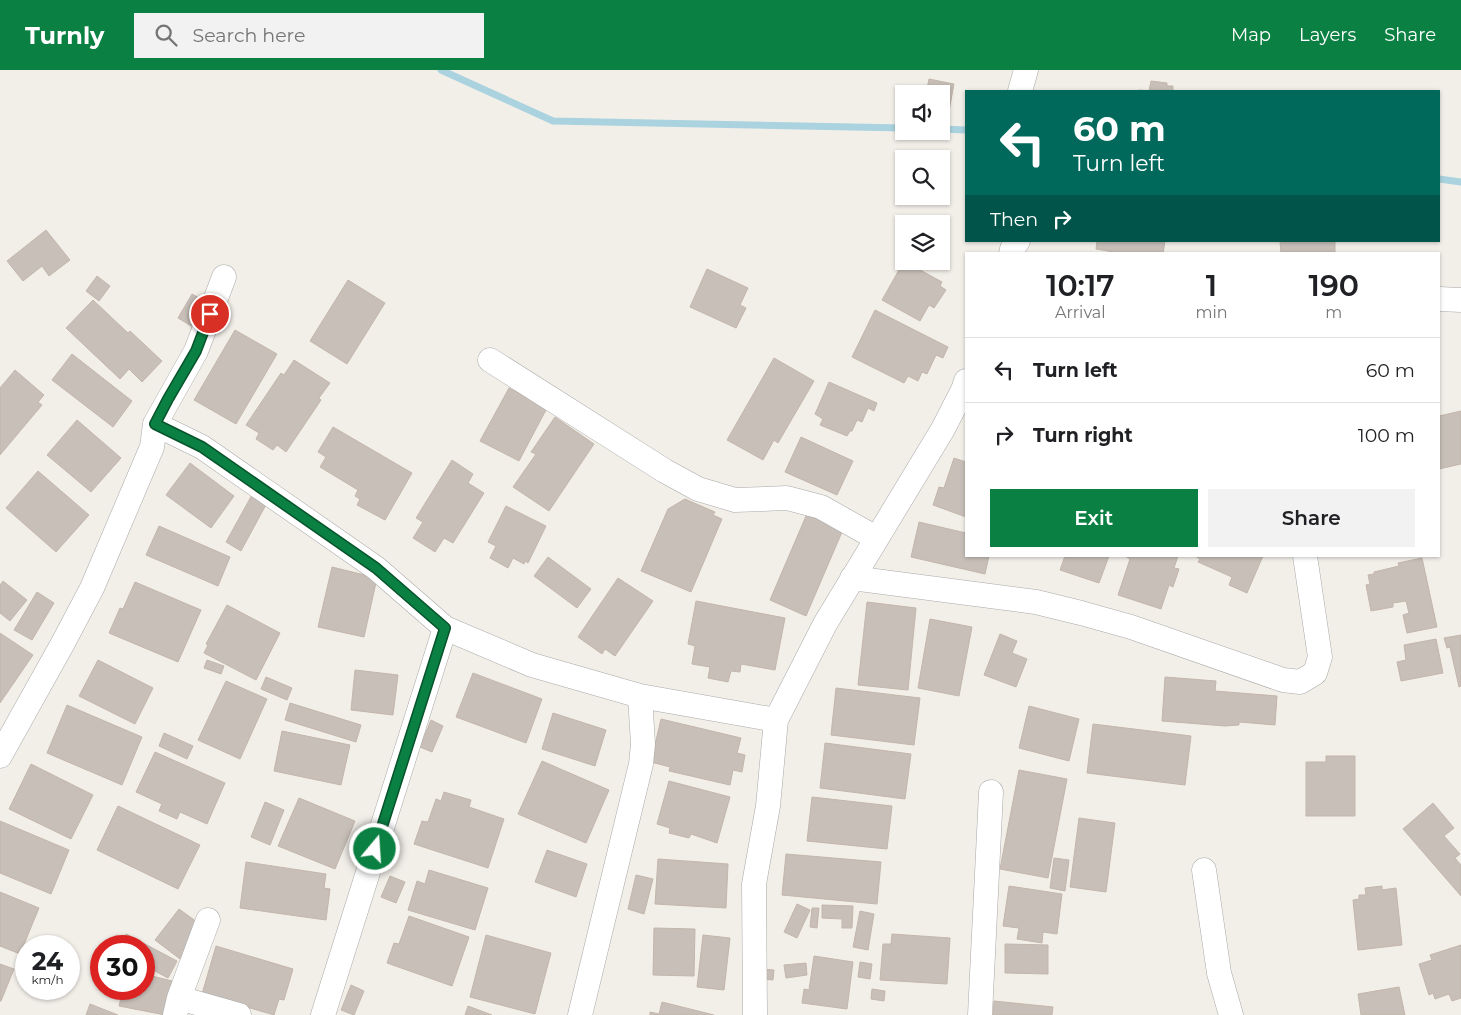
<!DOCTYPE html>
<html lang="en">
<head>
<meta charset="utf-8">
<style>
	body { margin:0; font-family:Montserrat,sans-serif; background:#f2f2f2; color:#202124; height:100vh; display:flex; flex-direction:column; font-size:19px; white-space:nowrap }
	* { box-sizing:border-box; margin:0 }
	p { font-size:16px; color:#757577 }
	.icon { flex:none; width:28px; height:28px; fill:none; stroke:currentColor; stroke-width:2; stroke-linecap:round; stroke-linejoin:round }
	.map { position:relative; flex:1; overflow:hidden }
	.sheet { position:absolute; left:965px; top:182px; width:475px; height:305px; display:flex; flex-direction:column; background:#fff; border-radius:0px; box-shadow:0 1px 4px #0004 }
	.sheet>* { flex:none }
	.banner { position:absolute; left:965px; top:20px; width:475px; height:152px; border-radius:0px; box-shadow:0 1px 4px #0004; background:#00695c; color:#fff; overflow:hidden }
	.controls { position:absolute; left:895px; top:15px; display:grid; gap:10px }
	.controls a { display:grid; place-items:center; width:55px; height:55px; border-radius:0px; background:#fff; box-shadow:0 1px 4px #0004; font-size:25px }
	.speed { position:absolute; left:15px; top:865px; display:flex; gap:10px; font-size:25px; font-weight:700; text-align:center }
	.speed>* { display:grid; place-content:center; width:65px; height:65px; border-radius:50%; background:#fff; box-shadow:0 1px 4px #0004; line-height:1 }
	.speed small { font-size:12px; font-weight:400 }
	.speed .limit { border:8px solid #d22; background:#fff; color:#111 }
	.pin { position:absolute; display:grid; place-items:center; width:42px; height:42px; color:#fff; margin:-21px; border:2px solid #fff; border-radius:50%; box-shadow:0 1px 5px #0007 }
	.me { position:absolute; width:55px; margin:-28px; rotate:18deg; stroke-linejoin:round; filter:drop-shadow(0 0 4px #0008) }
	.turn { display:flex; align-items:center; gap:18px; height:105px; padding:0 25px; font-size:22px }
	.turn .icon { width:65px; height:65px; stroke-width:2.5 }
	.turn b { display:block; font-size:35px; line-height:42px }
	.then { display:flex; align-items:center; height:48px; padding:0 25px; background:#0003; gap:10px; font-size:19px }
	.eta { display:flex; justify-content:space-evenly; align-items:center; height:85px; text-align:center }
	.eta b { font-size:30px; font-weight:600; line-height:35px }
	.action { display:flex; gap:10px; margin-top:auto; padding:10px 25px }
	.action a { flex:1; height:58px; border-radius:0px; background:#0b8043; color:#fff; font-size:20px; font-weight:600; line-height:58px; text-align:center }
	.action a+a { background:#f2f2f2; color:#202124 }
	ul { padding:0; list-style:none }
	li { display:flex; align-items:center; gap:15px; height:65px; padding:0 25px; border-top:1px solid #e0e0e0 }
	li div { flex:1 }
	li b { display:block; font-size:19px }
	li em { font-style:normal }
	header { display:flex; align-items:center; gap:30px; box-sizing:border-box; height:70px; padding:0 25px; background:#0b8043; color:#fff }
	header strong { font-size:24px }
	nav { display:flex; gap:28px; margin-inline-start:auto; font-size:18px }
	.search { width:350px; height:45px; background:#f2f2f2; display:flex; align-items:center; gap:12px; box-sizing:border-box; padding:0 18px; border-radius:0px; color:#757577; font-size:19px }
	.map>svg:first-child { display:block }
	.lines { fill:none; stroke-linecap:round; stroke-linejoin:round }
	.stream { stroke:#aad3df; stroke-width:7 }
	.building { fill:#c7bfb8; stroke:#c4b6ab }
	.street-casing { stroke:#a9a9a9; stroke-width:25 }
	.street { stroke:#fff; stroke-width:24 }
	.route-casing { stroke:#07532c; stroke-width:12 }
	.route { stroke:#0b8043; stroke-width:9 }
</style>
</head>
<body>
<header>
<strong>Turnly</strong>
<div class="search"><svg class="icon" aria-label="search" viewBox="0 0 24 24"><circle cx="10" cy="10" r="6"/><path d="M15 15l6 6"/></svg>Search here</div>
<nav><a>Map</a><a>Layers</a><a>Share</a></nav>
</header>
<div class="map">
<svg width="1461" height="945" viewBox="0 0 1461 945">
	<rect width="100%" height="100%" fill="#f2efe9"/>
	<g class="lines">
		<path class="stream" d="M441,0L553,51L904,58
			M941,59L966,60
			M1439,109L1461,112"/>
	</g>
	<path class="building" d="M929,9L954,14L947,52L941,50V24H926Z
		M1151,11L1167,13V16H1173V21H1139V20L1149,21Z
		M46,160L70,190L49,206L42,196L23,211L7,191Z
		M1097,171H1165L1163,184H1125L1096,179Z
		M1280,171H1335V182L1281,184Z
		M904,191L942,212L940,216L946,220L934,238L929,235L920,251L882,230Z
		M707,199L748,218L740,235L746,238L736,258L690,237Z
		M97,206L110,216L99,231L86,221Z
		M348,210L385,233L347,294L310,271Z
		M192,224L206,232L193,257L178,248Z
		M93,230L128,263L130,261L162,291L142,312L129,299L120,309L66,258Z
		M875,240L948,277L943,288L936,285L927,304L922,302L918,311L908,306L904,313L852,287Z
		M235,260L277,284L236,354L194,330Z
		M72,284L132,331L113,357L52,310Z
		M774,288L814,311L778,373L774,370L763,390L727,370Z
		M294,290L330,313L319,328L321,330L286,382L277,375L273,380L256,369L259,363L246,355L281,303L284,305Z
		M15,300L44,325L38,332L42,335L0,385V318Z
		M829,312L877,333L874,341L868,338L862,352L857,350L852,361H850L847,366L820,355L823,349L815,344Z
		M509,318L547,338L519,391L480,371Z
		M1461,341V394L1439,399V346Z
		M555,347L594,374L549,441L513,417L536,384L531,382Z
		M77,350L121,388L91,422L47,385Z
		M333,357L412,403L385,450L357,435L360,429L355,426L358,420L320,397L326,387L318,382Z
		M801,367L853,391L837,425L785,402Z
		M954,388L966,392V447L933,435L939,417L944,418Z
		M452,390L473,404L468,413L484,423L453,473L444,468L435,482L413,468L423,452L416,448Z
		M190,393L234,426L211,458L166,425Z
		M38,401L89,445L56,482L6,438Z
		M253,423L268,431L241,481L226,472Z
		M685,429L715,442L713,445L722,449L691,522L641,501L668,439Z
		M506,436L546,456L528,493L525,491L524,494L513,488L508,498L490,488L496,476L488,472Z
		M809,439L845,455L806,546L770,530Z
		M919,452L966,463V486H989L985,504L911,487Z
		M159,456L230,487L218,516L146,485Z
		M1065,486H1109L1099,513L1060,500Z
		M1125,486H1178L1174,498L1179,499L1173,517L1169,515L1161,539L1118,525L1130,489Z
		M1195,486H1263L1247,523L1229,515L1232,507L1198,492L1200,489Z
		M548,487L591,519L577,538L534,506Z
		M1422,488L1437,557L1407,563L1403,545L1409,543L1406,531L1393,533V537L1371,541L1366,515L1370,514L1368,505L1374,504V502L1399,496L1398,493Z
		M332,497L377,508L364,567L318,557Z
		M618,508L653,531L615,586L605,579L602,584L578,567Z
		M3,511L27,530L10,551L0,543V515Z
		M135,512L201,540L178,592L109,563L120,538L123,539Z
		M37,522L54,533L32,570L14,560Z
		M696,531L785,548L775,600L741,594L740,602L731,601L728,612L708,608L710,597L692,594L695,576L688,574Z
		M867,532L916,538L908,620L858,615Z
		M227,535L280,563L256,610L204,583L208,575L206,574Z
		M930,549L972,557L959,626L918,618Z
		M0,563L33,585L0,633Z
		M1000,564L1017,571L1012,583L1027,589L1016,617L984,605Z
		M1461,565V616L1459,617L1450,577L1447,578L1444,568Z
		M1436,569L1443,603L1401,611L1397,592L1406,590L1404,575Z
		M98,590L153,618L135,654L79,626Z
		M207,590L224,596L221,604L204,598Z
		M355,600L398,605L393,645L351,640Z
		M473,603L542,629L526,673L456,647Z
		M266,607L292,618L287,630L261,619Z
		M1165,607L1216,611L1215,621L1277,626L1275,655L1239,652V655L1225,656L1162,651Z
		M226,611L267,629L240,689L198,670Z
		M836,618L920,628L914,675L831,665Z
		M290,633L361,655L356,672L285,650Z
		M67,635L142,667L122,715L47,683Z
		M1029,636L1079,649L1069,691L1019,678Z
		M553,643L606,660L595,696L542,679Z
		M661,649L741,668L737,683L745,685L742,702L733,700L730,715L669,701L670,697L651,692Z
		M431,650L443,656L432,682L420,677Z
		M1093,654L1191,666L1185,715L1087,703Z
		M282,661L350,675L341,715L274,701Z
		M164,663L193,676L187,689L159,676Z
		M825,673L911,684L905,729L820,718Z
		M155,682L225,713L207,754L180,742L177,749L159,741L162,734L136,722Z
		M1326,686H1355V746H1306V692H1326Z
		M542,691L609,720L586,773L518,744Z
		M31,694L93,725L71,769L9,739Z
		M1019,700L1067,709L1048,808L1000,799Z
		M669,711L730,727L717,773L691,764L689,768L669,763L670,758L657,754Z
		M444,722L471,730L469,737L504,749L488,798L414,774L422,751L428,752L436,729L441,731Z
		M812,727L892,736L887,779L807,771Z
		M299,728L355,751L335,799L278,776Z
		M265,732L284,740L270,775L251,767Z
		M1433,733L1454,758L1444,766L1460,784L1455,788L1461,795V826L1403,759Z
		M118,736L200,775L178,819L97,780Z
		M1079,748L1115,753L1106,822L1070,817Z
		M0,751L69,780L51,824L0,803Z
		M547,780L587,794L576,827L535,812Z
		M786,784L881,792L877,834L782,825Z
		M1054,788L1069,790L1065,821L1050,818Z
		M658,789L728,794L726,838L655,834Z
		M246,792L326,804L324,818L330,819L326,850L240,838Z
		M429,800L488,818L475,860L408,840L417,811L425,814Z
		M636,805L653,809L644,844L628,839Z
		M390,806L405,812L396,833L381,827Z
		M1009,816L1062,824L1057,864L1043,862L1042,873L1017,869L1019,858L1003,856Z
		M1382,816V820L1396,818L1402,875L1358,880L1353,830L1359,829V825H1366L1365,818Z
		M0,822L39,838L20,884L0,876Z
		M797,834L810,840L797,868L784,862Z
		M822,835L853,836L852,858H842V849L822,848Z
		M812,838H819L817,858L810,857Z
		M179,839L204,857L180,889L155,870Z
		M860,841L874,844L868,880L853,877Z
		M409,846L469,867L452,916L387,893L394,873L399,874Z
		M654,858L695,859L694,906L653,905Z
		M126,864L177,891L168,908L151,899L149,902L144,900V876H119Z
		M892,864L950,868L947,914L880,910L883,874H891Z
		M486,865L551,883L535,944L470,927Z
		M703,865L730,868L724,920L697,917Z
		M1005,874L1048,875V904L1005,903Z
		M1461,875V928L1452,931L1449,924L1435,929L1433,923L1429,925L1419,894L1432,890L1430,885Z
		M216,876L293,899L284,930L279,929L274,945L202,924Z
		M814,886L853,892L847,939L802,933L804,919L809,920Z
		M860,892L872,894L870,909L858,907Z
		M806,893L807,905L786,908L784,895Z
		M0,894L14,899L1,931H0Z
		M760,899L774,900L773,910L759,909Z
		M144,904L172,911L165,945L119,936L123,919H144Z
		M351,915L364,921L354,945L341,940Z
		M1399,917L1405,945H1361L1358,924Z
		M872,919L885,921L884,931L871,929Z
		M994,931L1053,937L1052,945H993Z
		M662,932L714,945H650V942L659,944Z
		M90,934L118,945H86Z
		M468,936L492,945H465Z"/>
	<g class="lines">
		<g class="street-casing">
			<path id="street" d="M1020,21L1026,0
				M1011,184L1012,179L1018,171
				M224,207L196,281L155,354L202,377L376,498L445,558L532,595L640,626L776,650
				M1439,229L1461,230
				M490,290L665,401L698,419L735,430L787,428L821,437L876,468
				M852,508L1036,532L1081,543L1131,557L1283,610L1300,612L1315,603L1320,587L1305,486
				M0,686L63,573L92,518L152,377L155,354
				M1204,800L1219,903L1231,945
				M179,928L239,945
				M175,945L179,928L208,850
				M323,945L445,558
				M580,945L641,694L643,674L640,626
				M755,945L754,814L768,736L776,650L825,554L943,359L963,320L966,311
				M980,945L991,722"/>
		</g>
		<use href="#street" class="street"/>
	</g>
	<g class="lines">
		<g class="route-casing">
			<path id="route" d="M210,244L196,281L168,329L155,354L202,377L376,498L445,558L375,779"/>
		</g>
		<use href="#route" class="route"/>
	</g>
</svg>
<div class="controls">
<a><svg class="icon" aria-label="sound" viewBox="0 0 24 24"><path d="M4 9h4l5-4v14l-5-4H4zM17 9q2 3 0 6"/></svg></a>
<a><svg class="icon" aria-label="search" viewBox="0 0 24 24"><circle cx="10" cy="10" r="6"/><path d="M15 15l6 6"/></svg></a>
<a><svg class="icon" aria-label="layers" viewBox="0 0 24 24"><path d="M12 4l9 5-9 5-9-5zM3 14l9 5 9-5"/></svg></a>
</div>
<div class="speed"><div>24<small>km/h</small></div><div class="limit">30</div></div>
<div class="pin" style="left:210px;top:244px;background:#d93025"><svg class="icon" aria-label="arrive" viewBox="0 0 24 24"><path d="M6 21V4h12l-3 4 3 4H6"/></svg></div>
<svg class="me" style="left:375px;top:779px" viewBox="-20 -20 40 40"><circle r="17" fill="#0b8043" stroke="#fff" stroke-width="3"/><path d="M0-11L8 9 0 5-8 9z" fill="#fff"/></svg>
<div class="banner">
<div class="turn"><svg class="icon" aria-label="left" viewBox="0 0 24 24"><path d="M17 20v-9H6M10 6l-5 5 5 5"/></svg><div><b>60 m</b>Turn left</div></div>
<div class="then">Then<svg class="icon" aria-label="right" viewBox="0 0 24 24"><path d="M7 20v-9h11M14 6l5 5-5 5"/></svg></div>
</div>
<section class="sheet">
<div class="eta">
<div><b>10:17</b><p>Arrival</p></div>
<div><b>1</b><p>min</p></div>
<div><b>190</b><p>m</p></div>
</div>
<ul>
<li><svg class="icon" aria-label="left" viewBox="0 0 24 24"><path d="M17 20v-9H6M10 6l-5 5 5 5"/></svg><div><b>Turn left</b></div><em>60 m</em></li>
<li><svg class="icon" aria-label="right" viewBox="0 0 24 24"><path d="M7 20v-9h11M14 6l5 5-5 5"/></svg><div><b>Turn right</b></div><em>100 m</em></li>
</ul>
<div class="action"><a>Exit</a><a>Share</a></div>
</section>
</div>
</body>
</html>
